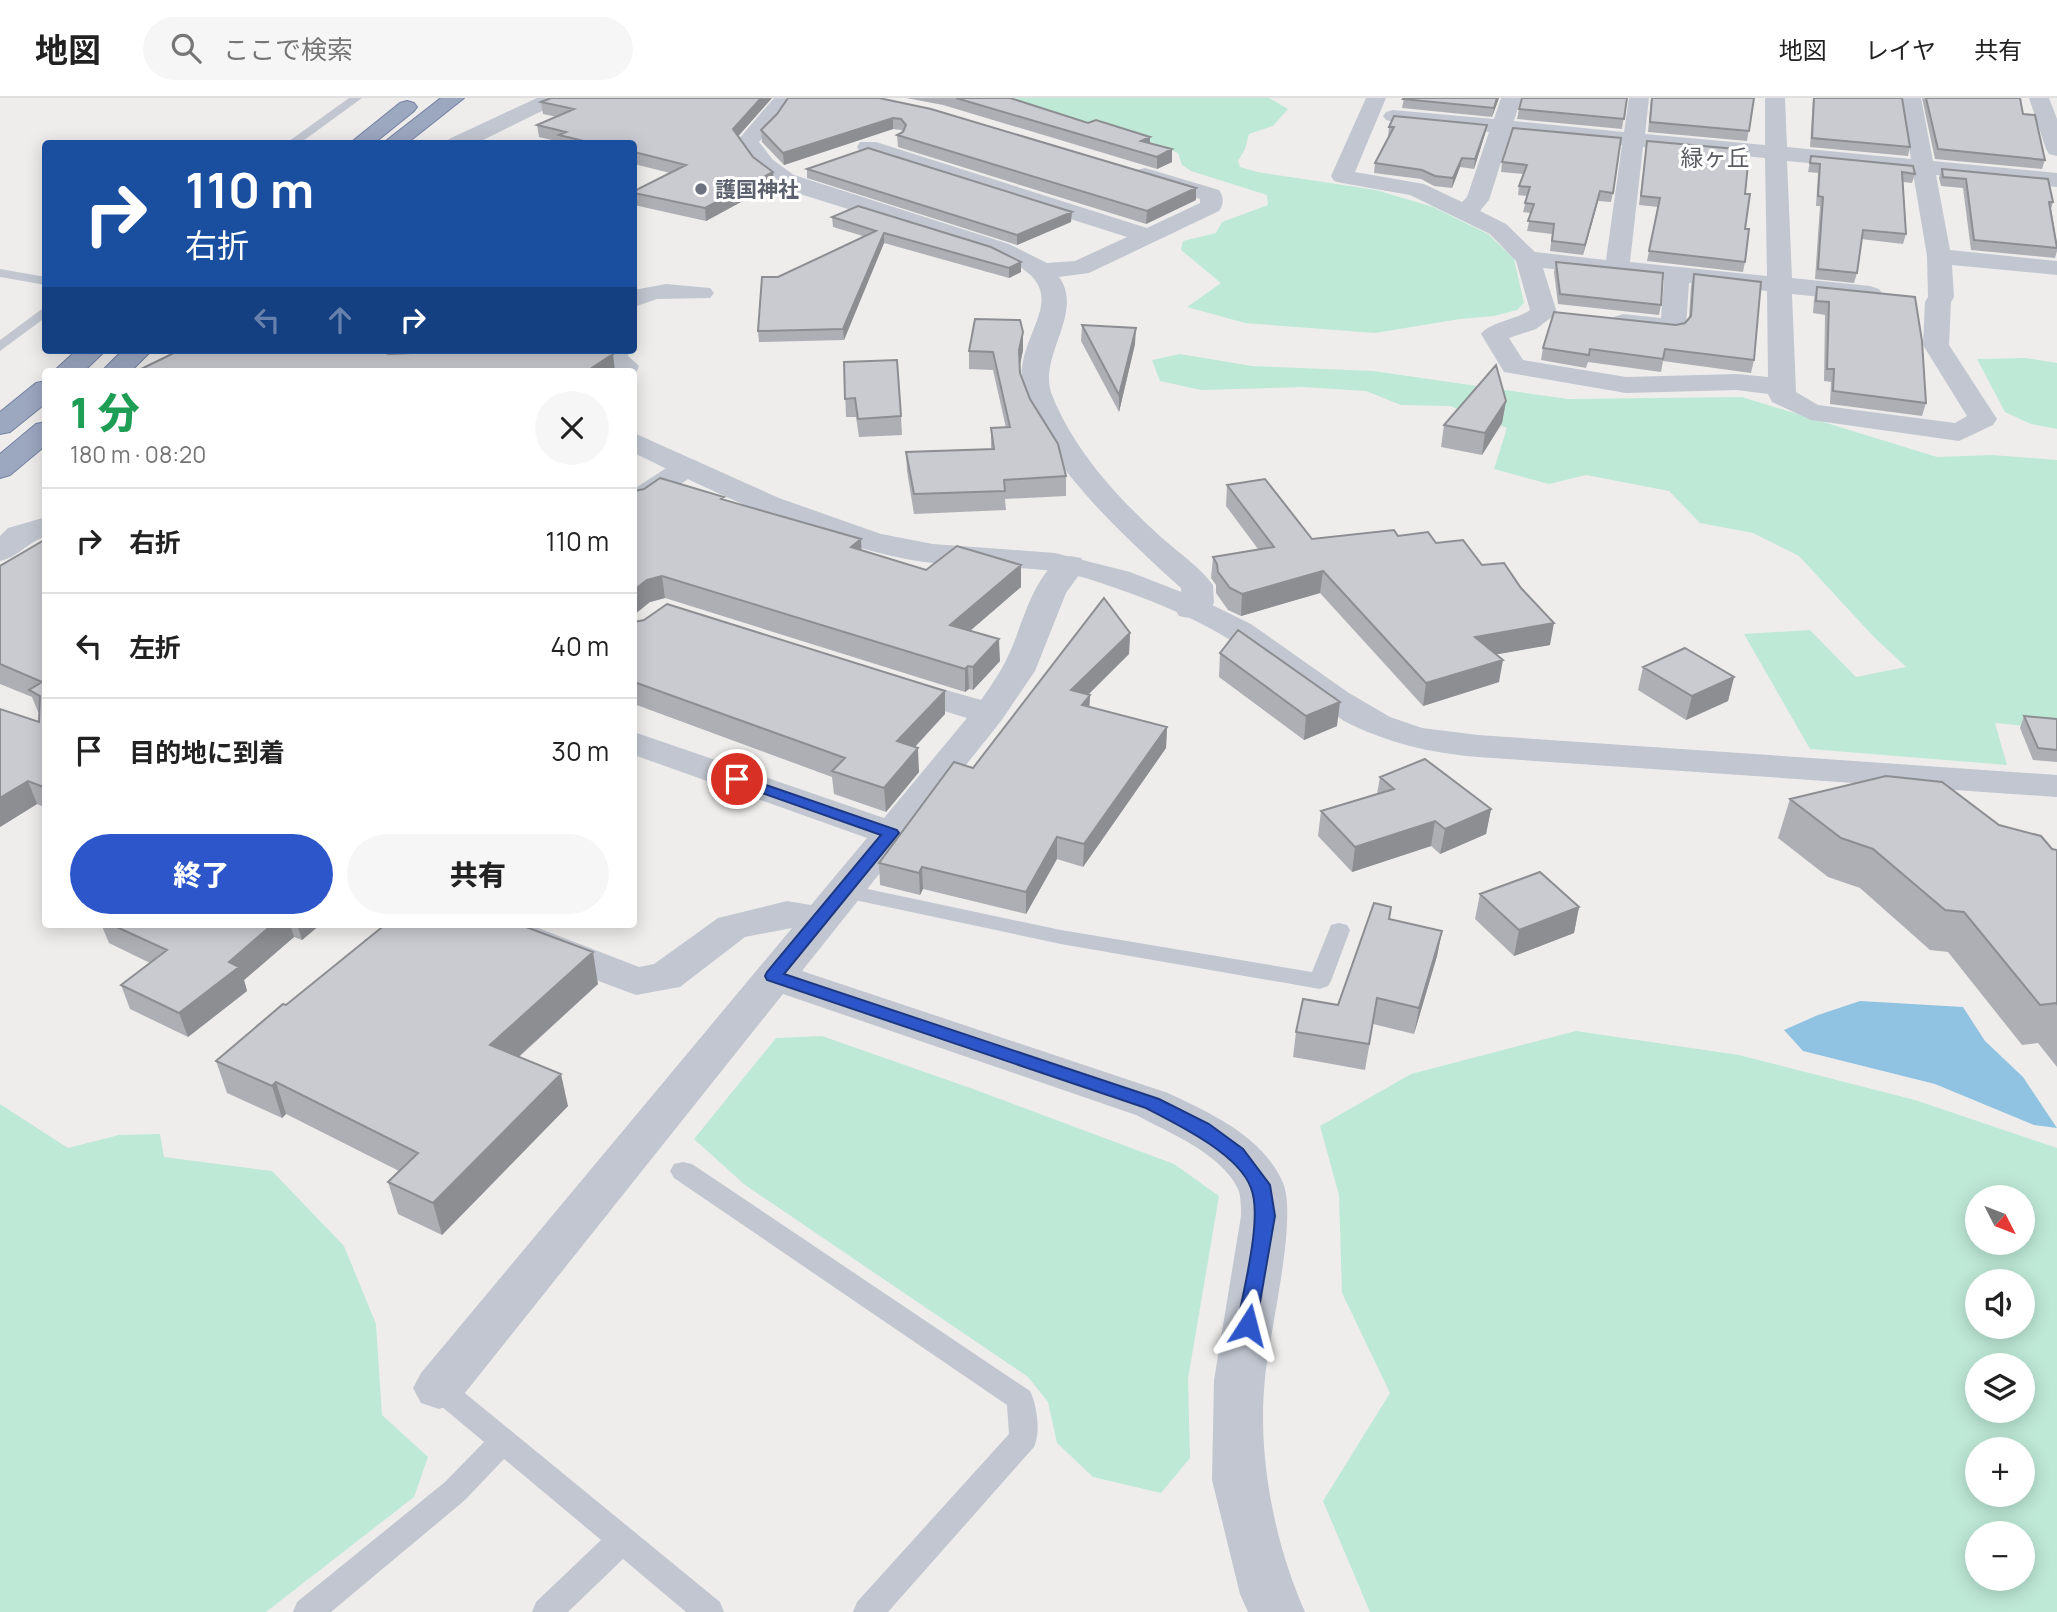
<!DOCTYPE html>
<html lang="ja">
<head>
<meta charset="utf-8">
<style>
	body { margin:0; font-family:Manrope,"Noto Sans JP",sans-serif; background:#f6f6f6; color:#222; height:100vh; display:flex; flex-direction:column; font-size:26px; white-space:nowrap }
	* { box-sizing:border-box; margin:0 }
	p { font-size:23px; color:#767676 }
	.icon { flex:none; width:38px; height:38px; fill:none; stroke:currentColor; stroke-width:2; stroke-linecap:round; stroke-linejoin:round }
	.map { position:relative; flex:1; overflow:hidden }
	.side { position:absolute; left:42px; top:270px; width:595px; height:560px; display:flex; flex-direction:column; background:#fff; border-radius:7px; box-shadow:0 4px 18px #0003 }
	.side>* { flex:none }
	.hud { position:absolute; left:42px; top:42px; width:595px; height:214px; border-radius:7px; box-shadow:0 4px 18px #0003; background:#1a4fa0; color:#fff; overflow:hidden }
	.needle { width:46px; rotate:132deg }
	.controls { position:absolute; left:1965px; top:1087px; display:grid; gap:14px }
	.controls a { display:grid; place-items:center; width:70px; height:70px; border-radius:50%; background:#fff; box-shadow:0 4px 18px #0003; font-size:35px }
	.pin { position:absolute; display:grid; place-items:center; width:60px; height:60px; color:#fff; margin:-30px; border:4px solid #fff; border-radius:50%; box-shadow:0 2px 7px #0007 }
	.me { position:absolute; width:77px; margin:-38px; rotate:9deg; stroke-linejoin:round; filter:drop-shadow(0 0 5px #0008) }
	.turn { display:flex; align-items:center; gap:24px; height:147px; padding:0 28px; font-size:32px }
	.turn .icon { width:91px; height:91px; stroke-width:2.5 }
	.turn b { display:block; font-size:49px; line-height:60px }
	.lanes { display:flex; align-items:center; height:66px; padding:0 28px; background:#0003; justify-content:center; gap:35px; direction:ltr }
	.lanes .off { opacity:.35 }
	.round { display:grid; place-items:center; flex:none; width:74px; height:74px; border-radius:37px; background:#f6f6f6 }
	.headline { display:flex; align-items:center; justify-content:space-between; height:119px; padding:0 28px }
	h1 { font-size:42px; font-weight:800; line-height:52px; color:#1e9e55 }
	.cta { display:flex; gap:14px; margin-top:auto; padding:14px 28px }
	.cta a { flex:1; height:80px; border-radius:42px; background:#2c56ca; color:#fff; font-size:28px; font-weight:800; line-height:80px; text-align:center }
	.cta a+a { background:#f6f6f6; color:#222 }
	ul { padding:0; list-style:none }
	li { display:flex; align-items:center; gap:21px; height:105px; padding:0 28px; border-top:2px solid #e0e0e0 }
	li div { flex:1 }
	li b { display:block; font-size:26px }
	li em { font-style:normal }
	header { display:flex; align-items:center; gap:42px; box-sizing:border-box; height:98px; padding:0 35px; background:#fff; border-bottom:2px solid #e0e0e0 }
	header strong { font-size:33px }
	nav { display:flex; gap:38px; margin-inline-start:auto; font-size:24px }
	.search { width:490px; height:63px; background:#f6f6f6; display:flex; align-items:center; gap:18px; box-sizing:border-box; padding:0 24px; border-radius:38px; color:#767676; font-size:26px }
	.map>svg:first-child { display:block }
	.green { fill:#bee9d6; fill-rule:evenodd }
	.water { fill:#90c2e1 }
	.lines { fill:none; stroke-linecap:round; stroke-linejoin:round }
	.trunk-casing { stroke:#7482a2; stroke-width:2 }
	.service { fill:#c1c6d0; fill-rule:evenodd }
	.minor { fill:#c1c6d0; fill-rule:evenodd }
	.tertiary { fill:#c1c6d0; fill-rule:evenodd }
	.trunk { fill:#9ca7c0; fill-rule:evenodd }
	.wall { fill:#aeafb4 }
	.shaded-wall { fill:#8d8e92 }
	.building { fill:#cacbd1; stroke:#8d8e92; stroke-width:2 }
	.route { fill:#2c56ca; stroke:#1d3883; stroke-width:2 }
	.worship-dot { fill:#6b7280; stroke:#fff; stroke-width:2.5 }
	.labels { text-anchor:middle; dominant-baseline:central; stroke-width:6; stroke-linejoin:round; paint-order:stroke }
	.far-worship-label { font-size:21px; font-weight:bold; fill:#5b616d; stroke:#fff; text-anchor:start }
	.far-quarter-label { font-size:23px; fill:#5a5c61; stroke:#fff }
</style>
</head>
<body>
<header>
<strong>地図</strong>
<div class="search"><svg class="icon" aria-label="search" viewBox="0 0 24 24"><circle cx="10" cy="10" r="6"/><path d="M15 15l6 6"/></svg>ここで検索</div>
<nav><a>地図</a><a>レイヤ</a><a>共有</a></nav>
</header>
<div class="map">
<svg width="2057" height="1514" viewBox="0 0 2057 1514">
	<rect width="100%" height="100%" fill="#efedec"/>
	<path class="green" d="M979,0H1269L1288,11L1273,28L1249,36L1245,51L1238,63L1240,69L1257,74L1376,92L1433,109L1488,136L1514,161L1524,205L1517,212L1494,218L1460,221L1375,235L1245,225L1187,209L1221,185L1181,152L1183,143L1216,135L1222,124L1268,107L1267,97L1191,73L1182,67L1178,55L1148,43Z
		M1180,256L1252,268L1373,273L1568,301L1742,299L1937,359L1992,357L2057,362V631L1995,625L2007,667L1810,651L1744,536L1810,532L1856,579L1906,569L1873,538L1799,458L1753,435L1700,425L1669,393L1586,377L1549,386L1494,371L1507,330L1450,308L1401,307L1366,293L1303,289L1201,292L1160,283L1152,262Z
		M2026,260L2057,265V331L2031,326L2005,314L1977,261Z
		M1576,933L1739,957L1915,1002L2057,1050V1514H1370L1323,1403L1390,1295L1342,1195L1339,1097L1320,1028L1411,976ZM2023,1099V1144H1978V1099ZM2023,1183V1228H1978V1183ZM2023,1267V1312H1978V1267ZM2023,1351V1396H1978V1351ZM2023,1435V1480H1978V1435Z
		M822,938L976,992L1174,1066L1219,1098L1188,1281L1190,1360L1161,1395L1093,1379L1057,1345L1048,1304L1028,1279L745,1087L694,1041L776,940Z
		M0,1006L68,1050L119,1037L160,1036L164,1059L272,1073L344,1148L376,1226L382,1317L428,1359L414,1399L266,1514H0Z"/>
	<path class="water" d="M1860,903L1963,909L1985,943L2023,979L2057,1030L2034,1027L1935,986L1803,953L1784,932L1818,917Z"/>
	<g class="lines">
		<g class="trunk-casing">
			<path id="trunk" d="M441,0H464L406,46H382Z
				M407,3L414,5L417,9L414,13L373,46H349L400,5Z
				M77,252H106L84,273H54Z
				M123,252H152L131,273H102Z
				M46,283V305L10,334L0,336V314L36,285Z
				M46,324V347L10,377L0,380V356L36,326Z"/>
		</g>
		<path class="service" d="M349,0H362L299,46H285Z
			M0,171L46,179V187L0,179Z
			M46,208V219L0,253V242Z
			M844,786L1061,832L1312,874L1331,827L1339,825L1347,827L1350,832L1331,883L1328,888L1320,891L1061,846L836,798L833,793L836,788Z
			M683,1064L692,1066L1030,1293C1037,1307 1041,1334 1034,1349L888,1514H853L857,1504L1009,1336L1007,1307L674,1080L670,1073L674,1066Z
			M439,1278L449,1282L720,1504L724,1514H686L623,1461L568,1514H532L536,1504L601,1442L504,1361L465,1402L331,1514H293L297,1504L445,1384L484,1344L429,1298L425,1290L429,1282Z"/>
		<path class="minor" d="M774,0H794L776,26L759,44L773,62L794,77L1009,146L1047,165L1075,163L1127,139L860,54L857,49L860,44H876L1147,130L1200,105V101L1137,82L1134,77L1137,72L1145,70L1219,92C1224,99 1224,106 1219,113L1089,175L1059,179C1085,215 1037,259 1052,297C1075,354 1117,399 1162,440C1179,455 1200,469 1213,487L1214,505C1205,519 1196,522 1179,518L1175,511L1182,502L1181,490C1129,443 1039,362 1023,292C1010,232 1090,192 992,156L800,96C772,86 751,70 737,43Z
			M1366,0H1386L1355,74L1424,86L1462,104L1467,99L1489,34L1393,24L1386,22L1383,18L1386,14L1393,12L1494,21L1501,0H1521L1514,23L1624,34L1629,0H1649L1645,36L1765,47V0H1785L1787,49L1911,61L1901,0H1921L1933,63L2057,75V89L1936,77L1950,152L2057,163V177L1952,167L1954,199L1951,204L1949,247L1997,321L1993,327L1959,343L1811,322L1772,304L1768,296L1737,292L1626,295L1504,274L1481,236C1488,225 1517,221 1530,212L1516,163L1490,136L1410,97L1342,85L1334,83L1331,78ZM1510,36L1622,47L1606,162L1535,154L1506,126L1480,113L1489,102ZM1643,49L1765,60L1767,178L1630,164ZM1787,63L1913,75L1927,158L1928,199L1925,204L1923,247L1967,318L1955,325L1818,307L1796,294L1792,196L1870,204L1879,201L1883,196L1879,191L1870,188L1792,180ZM1543,170L1664,182L1661,220L1623,216L1614,219L1610,224L1614,229C1634,234 1662,239 1682,235L1686,229L1689,185L1767,193L1768,279L1737,276L1626,279L1523,262L1509,240L1536,231L1557,215Z
			M2029,0H2049L2057,21V58L2049,56L2046,51Z
			M666,186L710,190L714,195L710,200L657,201L634,209V192Z
			M603,252H629L628,258L639,268L634,279V273H611V271L601,261Z
			M687,360L697,363L702,369L697,375L645,410L634,413V391L677,363Z
			M46,419V438C27,445 18,459 0,463V438L8,430Z
			M1070,458L1081,460L1086,467L1066,495L1035,573L1001,623L802,873L1168,995C1210,1015 1263,1038 1283,1085C1298,1121 1269,1236 1265,1280C1257,1357 1274,1444 1305,1514H1248L1240,1496L1212,1382L1214,1282L1241,1118C1241,1110 1241,1098 1238,1091C1222,1056 1168,1034 1136,1017L783,896L457,1305L439,1311L421,1305L413,1290L421,1275L792,830L745,839L680,889L636,897L513,851L480,835L474,826H528L639,869L654,866L718,820L787,803L811,807L867,740L634,657V634L884,720L967,620L882,594L877,587L882,580L894,577L981,602C991,588 1002,572 1009,556C1023,527 1035,466 1070,458Z"/>
		<path class="tertiary" d="M537,0H563L560,4L475,46H447L449,41Z
			M337,252H379L432,267L435,273H393L341,258Z
			M634,335L779,400L881,436L933,446L1055,455L1130,474L1202,502L1251,526L1349,595L1390,619L1422,630L1478,637L2057,677V699L1478,659C1430,655 1387,645 1344,623C1304,597 1268,565 1227,540C1186,515 1140,498 1095,483C1037,463 971,473 911,462C812,443 723,398 634,355Z"/>
		<use href="#trunk" class="trunk"/>
	</g>
	<path class="wall" d="M772,0L738,38L753,59L773,74L774,86L706,123L634,107V93L670,75L634,66V46H560V44L539,39L537,27L557,19L543,16L541,4Z
		M879,0L1196,90V102L1146,126L898,49L897,37L903,34L901,32L893,31L784,67L762,44L761,32L777,16Z
		M906,0H1010L1150,45L1172,64L1157,71L943,7Z
		M1404,0H1499L1492,19L1402,10Z
		M1627,0L1622,31L1517,21L1519,11Z
		M1651,0H1754L1747,43L1648,34Z
		M1813,0H1902L1910,49L1908,58L1810,49Z
		M1922,0H2020L2023,16L2045,62L2042,71L1935,61Z
		M1487,27L1485,36L1474,71L1460,69L1452,90L1434,88L1421,81L1374,75L1375,65L1389,38H1388L1389,29Z
		M1513,30L1613,95L1611,104L1598,103L1583,157L1550,153L1552,136L1527,133L1531,115L1523,114L1527,98L1518,97L1519,88L1523,76L1501,74L1502,64Z
		M1647,43L1745,66V164L1743,174L1647,163L1658,109L1639,107Z
		M1811,58L1915,76L1912,85L1903,84L1906,136L1903,146L1861,141L1857,175L1854,185L1815,181L1820,108H1816L1818,75L1808,74Z
		M807,71L1071,124L1017,147L807,80Z
		M1942,71L2053,104L2051,111L2057,145V153L2055,160L1971,152L1963,90L1941,88L1939,80Z
		M832,119L1021,174L1009,180L884,145L844,242L759,244L758,233L778,179L863,138L833,129Z
		M1556,164L1661,207L1659,217L1558,206L1554,174Z
		M1694,176L1754,262L1751,275L1663,263L1661,274L1588,264L1586,270L1541,262L1543,250L1685,225L1689,220L1691,188Z
		M1817,189L1926,305L1922,318L1830,306L1831,284L1824,283L1825,217L1813,215L1814,201Z
		M1082,227L1135,246L1119,314L1081,243Z
		M176,252H337L338,255L389,256L400,255L389,252H600L615,273L176,254Z
		M1023,252L1020,267V275L1030,301L1066,378V398L1005,401L1006,412L914,416L907,373L906,354L991,351V330H1006L993,272L969,271V253Z
		M844,264L901,318L902,337L859,339L856,319H846Z
		M1506,303L1502,325L1482,357L1441,349L1444,327Z
		M1227,387L1312,441L1398,438L1436,445L1482,467L1550,547L1496,556L1499,584L1423,608L1320,495L1241,518L1228,512L1216,495V487L1211,480L1213,459L1258,451L1226,408Z
		M634,393L725,403L862,452L926,472L1021,467V489L970,533L1000,563L973,592L969,591L965,594L665,500L650,504Z
		M46,441V710L37,706L0,729L39,624V616L32,599L0,586V468Z
		M634,524L945,616L915,649L919,674L886,714L834,696L832,679L634,606Z
		M1130,535L1129,556L1088,596L1090,597L1089,609L1167,629L1166,650L1083,769L1057,761L1026,816L923,791L920,797L880,787L879,765L973,670Z
		M1220,555L1337,628L1304,642L1219,579Z
		M1643,569L1734,579L1728,603L1686,622L1638,592Z
		M2024,618L2057,621V664L2033,662L2020,630Z
		M1380,679L1491,711L1486,736L1440,756L1431,748L1352,774L1318,738L1321,713L1377,696Z
		M1790,701L1999,727L2052,751L2057,752V969L2038,945L2022,947L1948,854L1930,852L1860,790L1828,779L1778,740Z
		M1480,796L1579,809L1574,835L1514,858L1475,821Z
		M1389,821L1442,833L1437,858L1414,936L1373,926L1365,972L1293,959L1296,934L1338,907Z
		M101,826H321L302,842L294,839L244,882L247,893L188,939L130,911L121,887L150,865L109,845Z
		M598,886L519,959L568,1008L442,1137L398,1116L388,1084L399,1073L286,1016L282,1020L227,995L216,963L286,907Z"/>
	<path class="shaded-wall" d="M761,0H772L734,43L733,31Z
		M1497,0H1499L1492,19L1494,10Z
		M893,20V31L784,67L783,55Z
		M1487,27L1485,36L1474,71L1475,61Z
		M1150,39V51L1140,55L1141,43Z
		M1172,51V64L1157,71V59Z
		M1462,60L1460,69L1452,90L1453,80Z
		M773,74L774,86L706,123L705,110Z
		M1196,90V102L1146,126L1147,113Z
		M1600,93L1598,103L1583,157L1585,147Z
		M1072,114L1071,124L1017,147V137Z
		M884,135V145L844,242L843,231Z
		M1021,164V174L1009,180V170Z
		M1136,230L1135,246L1119,314V297Z
		M1023,234V252L1019,271V252Z
		M321,252H337L339,260L321,255Z
		M613,256L615,273H587Z
		M1506,303L1502,325L1482,357L1485,335Z
		M861,441L862,463L851,449Z
		M1021,467V489L950,550V527Z
		M1323,473L1320,495L1241,518L1242,496Z
		M662,478L665,500L650,504L634,517V492L647,482Z
		M1554,525L1550,547L1471,561L1475,539Z
		M1130,535L1129,556L1071,614V592Z
		M999,541L1000,563L973,592V569Z
		M1503,562L1499,584L1423,608L1426,585Z
		M968,568L969,591L965,594V571Z
		M1734,579L1728,603L1686,622L1692,598Z
		M945,593V616L898,667L897,643Z
		M1090,597L1089,618L1082,607Z
		M1340,604L1337,628L1304,642L1306,618Z
		M1167,629L1166,650L1083,769L1084,746Z
		M918,650L919,674L886,714L884,690Z
		M28,683L37,706L0,729V700Z
		M1491,711L1486,736L1440,756L1445,731Z
		M1435,723L1431,748L1352,774L1355,749Z
		M1057,739V761L1026,816V794Z
		M922,769L923,791L920,797L919,775Z
		M1579,809L1574,835L1514,858L1519,832Z
		M273,826H290L294,839L244,882L247,893L188,939L179,915L229,864Z
		M297,826H321L302,842Z
		M1442,833L1437,858L1414,936L1419,910Z
		M593,854L598,886L497,978L490,947Z
		M561,976L568,1008L442,1137L433,1105Z
		M276,984L286,1016L282,1020L272,988Z"/>
	<path class="building" d="M551,0H761L733,31L753,59L773,74L705,110L634,95V93L686,67L634,54V46H596L559,37L566,34L537,27L574,11L541,4Z
		M788,0H879L931,11L1196,90L1147,113L897,37L903,34L906,27L901,21L893,20L783,55L761,32L777,16Z
		M956,0H1010L1088,25L1096,22L1150,39L1141,43L1172,51L1157,59Z
		M1404,0H1497L1494,10L1403,1Z
		M1522,0H1627L1624,21L1519,11Z
		M1652,0H1754L1749,33L1650,24Z
		M1814,0H1902L1910,49L1812,40Z
		M1926,0H2020L2023,16L2035,17L2045,62L1938,51Z
		M1394,18L1487,27L1475,61L1462,60L1453,80L1435,78L1422,72L1375,65L1394,29H1389Z
		M1513,30L1621,40L1613,95L1600,93L1585,147L1552,143L1554,126L1528,123L1534,106L1525,105L1530,89L1519,88L1527,67L1502,64Z
		M1647,43L1747,52L1745,66H1748L1745,96H1750L1745,131H1749L1745,164L1649,153L1660,100L1641,98Z
		M868,50L1072,114L1017,137L807,71Z
		M1811,58L1913,68L1915,76L1902,74L1906,136L1863,132L1857,175L1818,171L1823,99L1818,98L1820,66L1810,65Z
		M1942,71L2048,81L2053,104H2049L2057,150L1974,142L1966,81L1943,79Z
		M858,108L991,149L1021,164L1009,170L884,135L843,231L758,233L762,179H778L876,133L832,119Z
		M1556,164L1663,175L1661,207L1560,196Z
		M1694,176L1761,184L1754,262L1665,251L1663,261L1590,251L1589,257L1543,250L1554,214L1676,227L1685,225L1691,218Z
		M1817,189L1915,199L1922,243L1926,305L1833,293L1834,271H1827L1829,204L1816,203Z
		M975,221L1020,222L1023,234L1019,252L1020,275L1030,301L1058,346L1066,378L1004,382L1005,393L914,396L906,354L994,351L991,330L1010,329L993,254L969,253Z
		M1082,227L1136,230L1119,297Z
		M180,252H321V255H353L363,252H376L389,256L434,254L433,252H600L613,256L587,273H137Z
		M897,262L901,318L858,321L855,300L845,301L844,264Z
		M1496,267L1506,303L1485,335L1444,327Z
		M660,380L724,399L721,401L861,441L851,449L926,472L957,448L1021,467L950,527L999,541L973,569L968,568L965,571L662,478L647,482L634,492V393L644,391Z
		M1265,381L1312,441L1394,432L1398,438L1428,434L1436,445L1463,442L1482,467L1504,465L1521,490L1554,525L1475,539L1503,562L1426,585L1323,473L1242,496L1230,490L1218,474L1217,466L1213,459L1274,449L1227,387Z
		M46,441V690L28,683L0,700V611L39,624L40,598L29,592L42,584L0,566V468Z
		M1104,500L1130,535L1071,592L1090,597L1082,607L1167,629L1084,746L1057,739L1026,794L922,769L919,775L879,765L954,664L973,670Z
		M667,506L945,593L897,643L918,650L884,690L832,673L845,660L634,584V524L644,522Z
		M1238,532L1340,604L1306,618L1220,555Z
		M1685,550L1734,579L1692,598L1643,569Z
		M2024,618L2057,621V652L2038,650Z
		M1425,661L1491,711L1445,731L1435,723L1355,749L1321,713L1394,691L1380,679Z
		M1886,678L1942,684L1999,727L2041,738L2052,751L2057,752V906L2056,905L2040,907L1964,814L1945,812L1873,751L1841,740L1790,701Z
		M1540,774L1579,809L1519,832L1480,796Z
		M1374,805L1391,809L1389,821L1442,833L1419,910L1377,900L1369,946L1296,934L1303,901L1338,907Z
		M110,826H273L229,864L239,869L179,915L121,887L167,852Z
		M386,826H518L593,854L490,947L561,976L433,1105L388,1084L418,1055L276,984L272,988L216,963L283,906L286,907Z"/>
	<path class="route" d="M737,677L897,732L899,735L784,876L1159,1001L1209,1026L1243,1051L1270,1087L1275,1118L1255,1233L1248,1236L1240,1233L1237,1227C1243,1194 1263,1119 1251,1090C1239,1056 1177,1026 1146,1010L767,882L765,878L767,874L881,737L731,684L729,681L731,678Z"/>
	<circle class="worship-dot" cx="701" cy="91" r="7"/>
	<g class="labels">
		<g class="far-worship-label">
			<text x="715" y="91">護国神社</text>
		</g>
		<g class="far-quarter-label">
			<text x="1715" y="59">緑ヶ丘</text>
		</g>
	</g>
</svg>
<div class="controls">
<a><svg class="needle" viewBox="-14 -14 28 28"><path d="M0-13l5 13h-10z" fill="#e53935"/><path d="M0 13l5-13h-10z" fill="#767676"/></svg></a>
<a><svg class="icon" aria-label="sound" viewBox="0 0 24 24"><path d="M4 9h4l5-4v14l-5-4H4zM17 9q2 3 0 6"/></svg></a>
<a><svg class="icon" aria-label="layers" viewBox="0 0 24 24"><path d="M12 4l9 5-9 5-9-5zM3 14l9 5 9-5"/></svg></a>
<a>+</a>
<a>−</a>
</div>
<div class="pin" style="left:737px;top:681px;background:#d93025"><svg class="icon" aria-label="arrive" viewBox="0 0 24 24"><path d="M6 21V4h12l-3 4 3 4H6"/></svg></div>
<svg class="me" style="left:1248px;top:1227px" viewBox="-20 -20 40 40"><path d="M0-17L14 15 0 8-14 15z" fill="#2c56ca" stroke="#fff" stroke-width="4"/></svg>
<div class="hud">
<div class="turn"><svg class="icon" aria-label="right" viewBox="0 0 24 24"><path d="M7 20v-9h11M14 6l5 5-5 5"/></svg><div><b>110 m</b>右折</div></div>
<div class="lanes"><svg class="icon off" aria-label="left" viewBox="0 0 24 24"><path d="M17 20v-9H6M10 6l-5 5 5 5"/></svg><svg class="icon off" aria-label="ahead" viewBox="0 0 24 24"><path d="M12 20V5M6 11l6-6 6 6"/></svg><svg class="icon" aria-label="right" viewBox="0 0 24 24"><path d="M7 20v-9h11M14 6l5 5-5 5"/></svg></div>
</div>
<section class="side">
<div class="headline"><div><h1>1 分</h1><p>180 m · 08:20</p></div><a class="round"><svg class="icon" aria-label="close" viewBox="0 0 24 24"><path d="M6 6l12 12M18 6L6 18"/></svg></a></div>
<ul>
<li><svg class="icon" aria-label="right" viewBox="0 0 24 24"><path d="M7 20v-9h11M14 6l5 5-5 5"/></svg><div><b>右折</b></div><em>110 m</em></li>
<li><svg class="icon" aria-label="left" viewBox="0 0 24 24"><path d="M17 20v-9H6M10 6l-5 5 5 5"/></svg><div><b>左折</b></div><em>40 m</em></li>
<li><svg class="icon" aria-label="arrive" viewBox="0 0 24 24"><path d="M6 21V4h12l-3 4 3 4H6"/></svg><div><b>目的地に到着</b></div><em>30 m</em></li>
</ul>
<div class="cta"><a>終了</a><a>共有</a></div>
</section>
</div>
</body>
</html>
